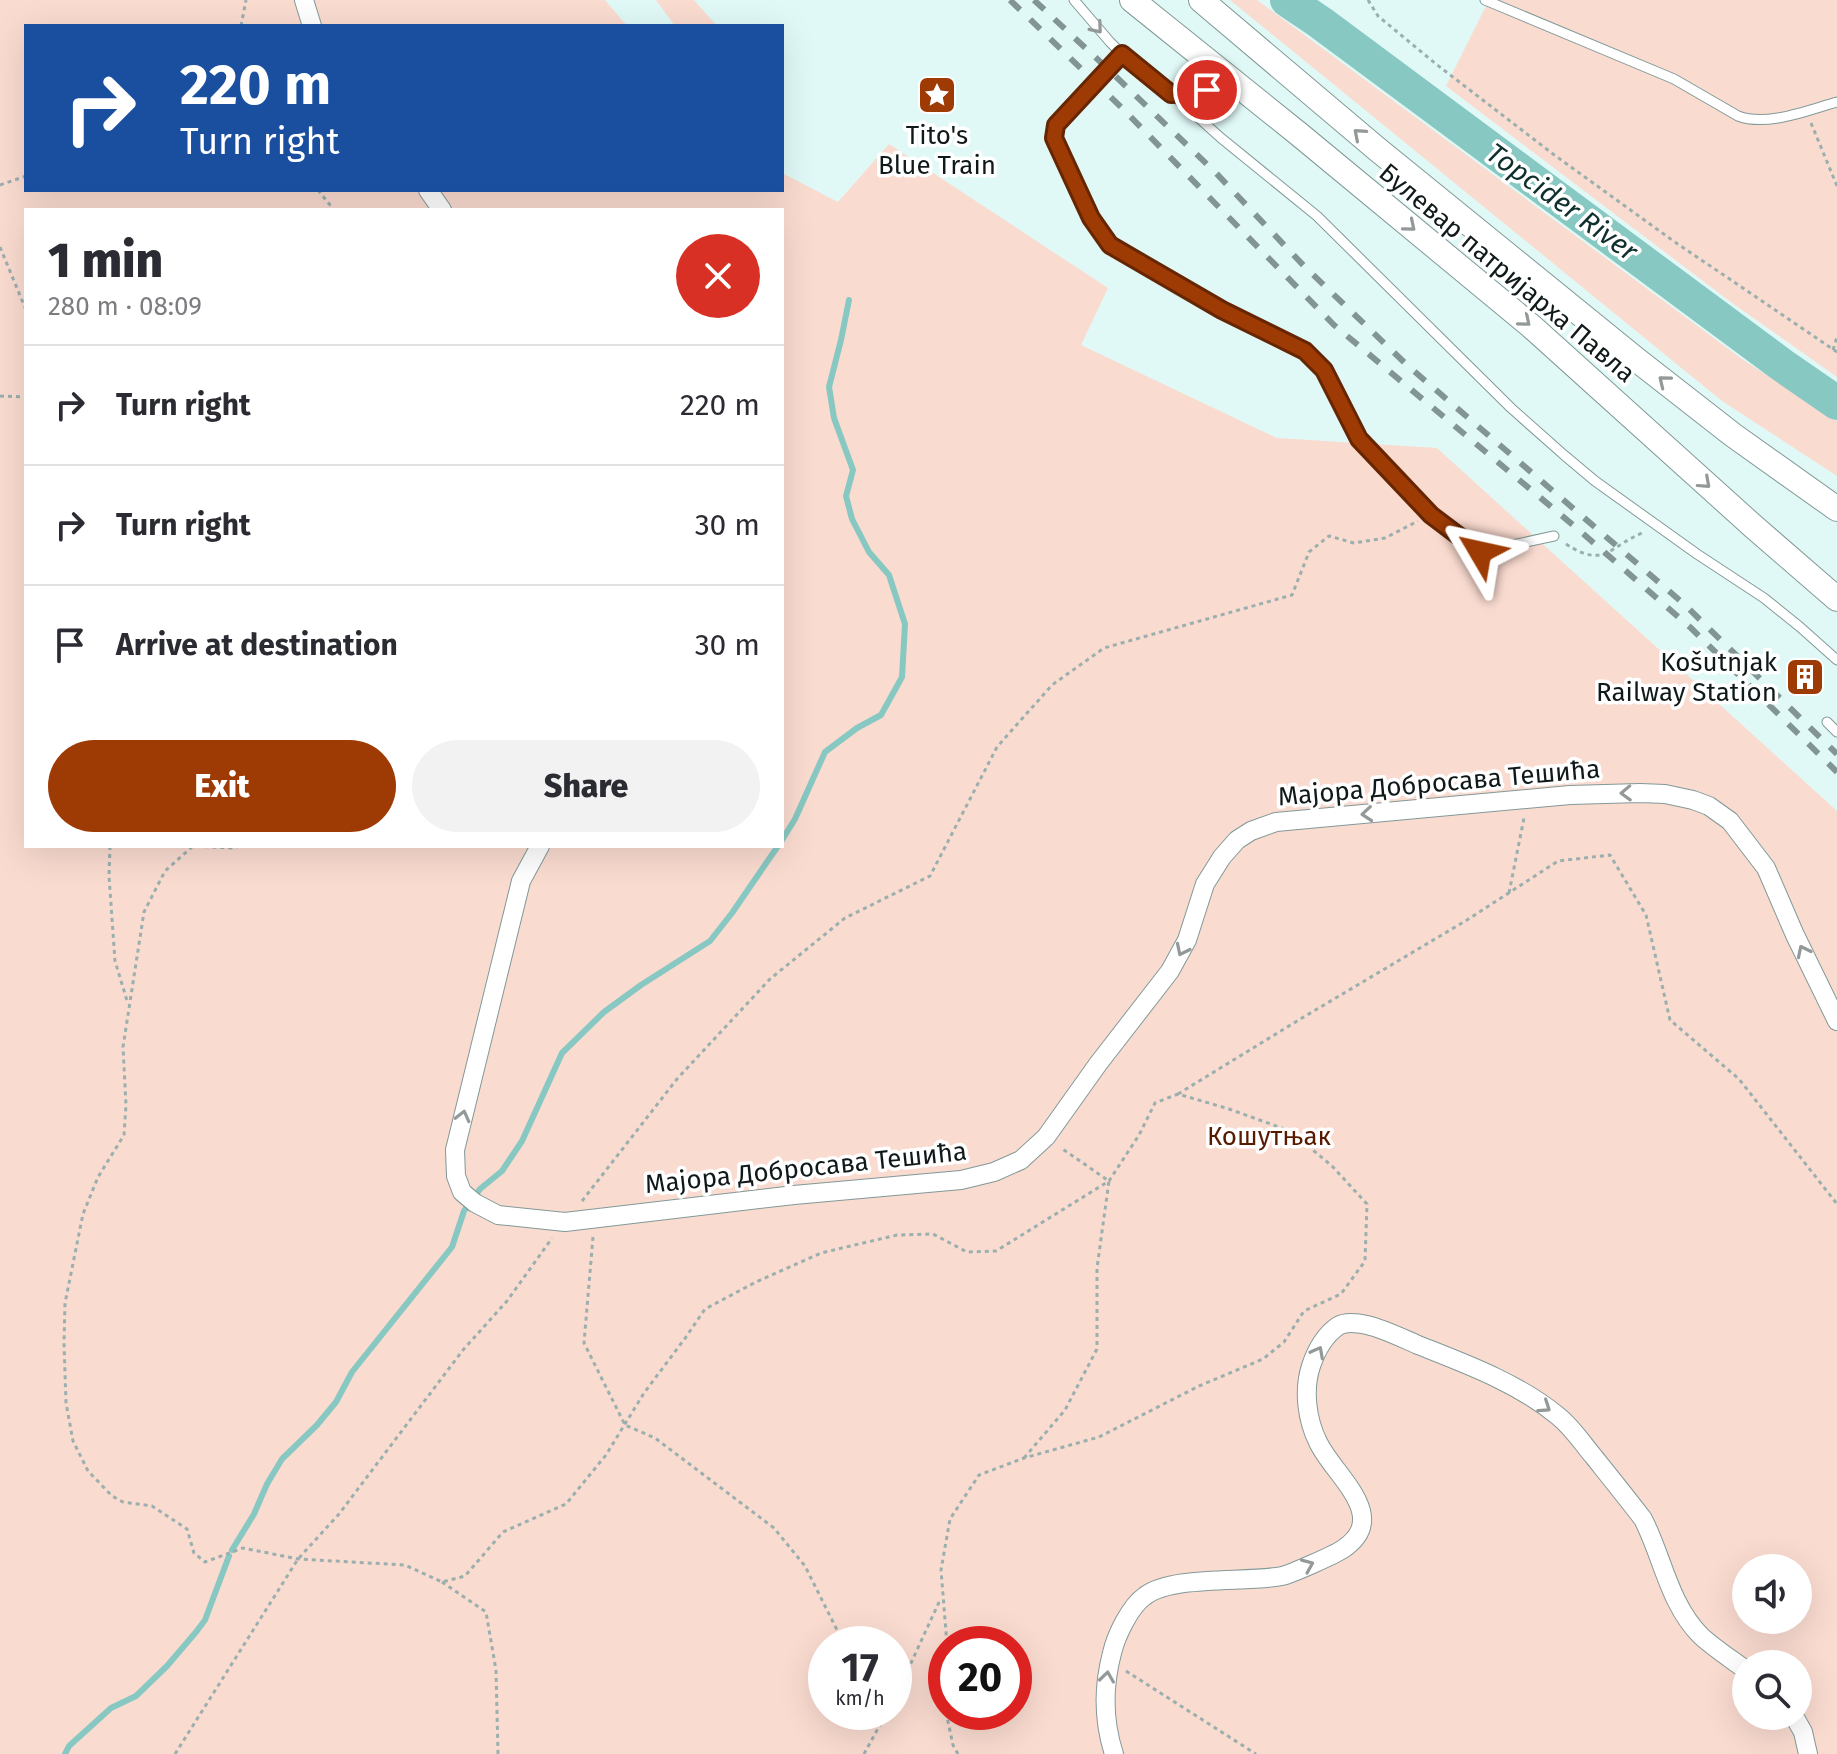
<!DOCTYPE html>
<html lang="en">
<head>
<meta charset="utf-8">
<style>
	body { margin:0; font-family:"Fira Sans",sans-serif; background:#f2f2f3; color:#2b2b33; height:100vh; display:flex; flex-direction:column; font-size:30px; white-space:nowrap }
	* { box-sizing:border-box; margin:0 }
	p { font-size:26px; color:#7c7c81 }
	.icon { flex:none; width:44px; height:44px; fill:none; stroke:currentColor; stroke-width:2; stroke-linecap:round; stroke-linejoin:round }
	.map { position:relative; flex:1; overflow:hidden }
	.panel { position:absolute; left:24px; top:208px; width:760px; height:640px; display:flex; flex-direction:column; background:#fff; border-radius:0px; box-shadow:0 8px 32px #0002 }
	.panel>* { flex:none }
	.hud { position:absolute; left:24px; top:24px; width:760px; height:168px; border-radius:0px; box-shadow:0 8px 32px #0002; background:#1a4fa0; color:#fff; overflow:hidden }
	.controls { position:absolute; left:1732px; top:1554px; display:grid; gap:16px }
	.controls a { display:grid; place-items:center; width:80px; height:80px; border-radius:50%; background:#fff; box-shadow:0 8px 32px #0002; font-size:40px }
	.speed { position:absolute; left:808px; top:1626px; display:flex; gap:16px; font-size:40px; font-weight:700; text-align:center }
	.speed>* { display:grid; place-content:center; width:104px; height:104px; border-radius:50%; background:#fff; box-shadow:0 8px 32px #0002; line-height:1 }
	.speed small { font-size:20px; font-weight:400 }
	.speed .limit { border:12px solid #d22; background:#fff; color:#111 }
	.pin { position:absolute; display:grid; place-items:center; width:68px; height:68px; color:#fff; margin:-34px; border:4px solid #fff; border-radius:50%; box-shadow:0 2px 8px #0007 }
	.me { position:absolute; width:88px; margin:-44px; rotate:306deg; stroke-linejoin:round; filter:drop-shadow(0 0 6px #0008) }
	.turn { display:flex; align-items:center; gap:28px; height:168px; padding:0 24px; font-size:36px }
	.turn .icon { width:104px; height:104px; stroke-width:2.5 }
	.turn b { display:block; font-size:56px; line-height:68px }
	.round { display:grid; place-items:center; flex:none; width:84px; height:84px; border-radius:42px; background:#f2f2f3 }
	.headline { display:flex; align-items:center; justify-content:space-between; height:136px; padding:0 24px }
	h1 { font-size:48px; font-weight:800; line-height:60px }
	.button { display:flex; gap:16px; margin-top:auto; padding:16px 24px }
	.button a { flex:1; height:92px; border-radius:48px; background:#9e3a04; color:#fff; font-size:32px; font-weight:800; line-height:92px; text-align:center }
	.button a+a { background:#f2f2f3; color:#2b2b33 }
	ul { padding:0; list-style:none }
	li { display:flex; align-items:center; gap:24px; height:120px; padding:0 24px; border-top:2px solid #e1e1e2 }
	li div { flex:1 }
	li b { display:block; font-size:30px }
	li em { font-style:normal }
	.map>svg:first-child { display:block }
	.green { fill:#fadbd0; fill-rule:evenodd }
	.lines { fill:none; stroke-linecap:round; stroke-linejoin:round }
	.stream { stroke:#87c8c2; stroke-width:6 }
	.river { stroke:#87c8c2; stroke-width:34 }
	.lane-casing { stroke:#829997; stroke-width:11 }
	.street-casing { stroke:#829997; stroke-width:20 }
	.secondary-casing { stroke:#829997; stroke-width:26 }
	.path { stroke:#9bafae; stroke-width:3; stroke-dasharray:4 4; stroke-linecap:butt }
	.lane { stroke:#fff; stroke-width:9 }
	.street { stroke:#fff; stroke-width:18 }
	.secondary { stroke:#fff; stroke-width:24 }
	.rail { stroke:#829493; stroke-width:6; stroke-dasharray:14 14; stroke-linecap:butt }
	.oneway { stroke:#939898 }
	.route-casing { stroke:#672603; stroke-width:20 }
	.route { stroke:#9e3a04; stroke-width:14 }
	.labels { text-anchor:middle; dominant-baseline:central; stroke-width:7; stroke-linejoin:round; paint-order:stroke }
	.poi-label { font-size:26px; fill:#101919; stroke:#fff }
	.street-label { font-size:26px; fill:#101919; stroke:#fff }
	.park-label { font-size:26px; fill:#571b00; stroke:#fff }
	.water-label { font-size:28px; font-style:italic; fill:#0e2f2d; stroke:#fff }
</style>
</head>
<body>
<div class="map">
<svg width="1837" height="1754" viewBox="0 0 1837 1754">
	<rect width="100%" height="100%" fill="#e0f9f7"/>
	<path class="green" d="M0,0H605L627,26H26V190H782V173L838,202L889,144L1108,288L1081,345L1277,438L1437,448L1837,811V1754H0ZM26,210H782V846H26ZM1746,1568H1798V1620H1746ZM826,1644H894V1712H826ZM946,1644H1014V1712H946ZM1746,1664H1798V1716H1746Z
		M656,0H694L717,26H675Z
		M1230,0H1257L1742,359L1837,421V476L1722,401Z
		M1489,0H1837V377L1728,300L1446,86Z"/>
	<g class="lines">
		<path class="stream" d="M782,840L795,819L825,752L857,728L881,715L902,677L905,624L889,575L869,552L852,519L846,496L853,470L834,418L829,387L841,340L849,300
			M232,1550L254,1514L267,1484L282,1459L317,1425L336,1402L352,1372L452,1247L464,1211L480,1189L502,1171L522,1141L562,1053L604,1012L641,985L710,941L732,913L778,846
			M65,1754L69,1746L111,1708L136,1696L167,1666L196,1632L205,1620L229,1556"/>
		<path class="river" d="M1287,0L1321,23L1782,365L1837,403"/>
		<g class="lane-casing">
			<path id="lane" d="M1074,0L1110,42L1122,54L1154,78L1221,138L1317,216L1511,408L1564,455L1595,481L1697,554L1764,598L1800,627L1837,660
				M1485,0L1674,79L1738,116C1767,127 1808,110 1837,102
				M1122,54L1056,125L1054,138L1091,218L1110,245L1222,310L1305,351L1324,370L1359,439L1431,515L1480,552L1554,536
				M1171,94C1196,95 1207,90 1228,78
				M1827,722L1837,732"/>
		</g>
		<g class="street-casing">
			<path id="street" d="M304,0L312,26
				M428,190L442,210
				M540,846L521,881L455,1150L456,1176L462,1192L475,1203L498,1215L565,1222L794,1195L961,1180L994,1172L1021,1160L1046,1137L1098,1064L1170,971L1187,940L1205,884L1222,857L1237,840L1251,831L1276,822L1570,795L1640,793L1665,794L1693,800L1709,806L1730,821L1766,868L1795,935L1837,1021
				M1794,1716L1803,1732L1808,1754
				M1114,1754C1103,1720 1103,1687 1112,1653C1116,1636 1130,1606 1145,1596C1172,1575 1247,1583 1282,1576C1291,1574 1334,1555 1343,1549C1392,1516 1333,1475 1318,1442C1307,1420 1303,1390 1311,1366C1316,1351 1325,1335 1338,1326C1346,1321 1358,1323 1367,1325C1384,1329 1402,1338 1418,1345C1466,1364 1518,1383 1558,1416C1573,1428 1582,1443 1594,1457C1610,1477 1627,1498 1643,1519C1663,1558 1669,1604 1701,1636C1714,1648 1731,1659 1746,1670"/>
		</g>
		<g class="secondary-casing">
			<path id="secondary" d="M1132,0L1300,135L1531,326L1754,527L1837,599
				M1201,0L1377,149L1637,360L1733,435L1837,509"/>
		</g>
		<path class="path" d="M1368,0L1378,16L1436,64L1553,154L1672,240L1837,352
			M241,26L246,0
			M1811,123L1837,186
			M0,185L26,176
			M318,190L334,210
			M0,247L26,310
			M1833,350L1837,337
			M0,396L26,397
			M1566,544C1606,570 1609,545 1645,532
			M110,846L109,876L115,961L128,1004
			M240,846L232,848L193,846L165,871L144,912L123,1047L126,1105L124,1135L98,1177L83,1214L65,1303L64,1343L66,1403L73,1441L88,1471L112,1496L123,1502L152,1506L187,1529L194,1553L205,1562L243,1548L298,1559L405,1565L442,1582L465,1576L503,1532L566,1504L606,1455L644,1393L686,1337L705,1309L756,1282L821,1253L897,1235L933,1234L967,1252L996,1251L1109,1181L1139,1135L1155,1103L1178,1094L1229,1109L1290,1131L1332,1166L1367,1204L1365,1261L1341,1294L1304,1311L1284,1342L1263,1359L1199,1386L1099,1437L1024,1458L979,1475L950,1519L941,1570L947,1644
			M1509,893L1524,818
			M1178,1094L1302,1018L1467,920L1558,861L1610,855L1646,915L1670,1020L1739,1079L1837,1204
			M582,1201L677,1079L770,979L845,918L930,876L997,747L1052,685L1104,648L1292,595L1309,552L1329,536L1354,543L1385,538L1418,521
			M593,1237L584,1343L625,1425L655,1438L774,1528L805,1566L844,1644
			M1024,1458L1065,1410L1097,1349V1268L1109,1181L1061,1148
			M442,1582L486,1612L496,1670L498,1754
			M1126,1671L1256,1754
			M946,1695V1711
			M894,1700L940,1600
			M946,1712L953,1745L958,1754
			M175,1754L298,1559L339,1514L463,1350L507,1301L552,1238
			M864,1754L887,1712"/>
		<use href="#lane" class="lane"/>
		<use href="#street" class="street"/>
		<use href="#secondary" class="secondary"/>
		<path class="rail" d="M1010,0L1123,109L1334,325L1579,530L1691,628L1837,772
			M1034,0L1109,70L1215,172L1304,266L1407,365L1684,604L1837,754"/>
	</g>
	<defs><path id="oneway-chevron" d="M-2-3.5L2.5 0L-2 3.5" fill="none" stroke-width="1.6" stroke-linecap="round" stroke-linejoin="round" transform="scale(2)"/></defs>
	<g class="oneway">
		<use href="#oneway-chevron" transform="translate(1097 28) rotate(50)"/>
		<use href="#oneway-chevron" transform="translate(1359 134) rotate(-139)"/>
		<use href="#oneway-chevron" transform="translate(1410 226) rotate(40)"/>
		<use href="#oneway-chevron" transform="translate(1525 321) rotate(40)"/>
		<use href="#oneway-chevron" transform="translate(1664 381) rotate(-141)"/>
		<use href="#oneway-chevron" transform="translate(1705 483) rotate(42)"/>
		<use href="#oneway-chevron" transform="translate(1626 793) rotate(178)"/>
		<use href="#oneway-chevron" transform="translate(1367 814) rotate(175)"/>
		<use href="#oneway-chevron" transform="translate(1182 950) rotate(116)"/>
		<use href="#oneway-chevron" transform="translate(1803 951) rotate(-116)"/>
		<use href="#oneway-chevron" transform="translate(463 1116) rotate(-76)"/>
		<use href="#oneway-chevron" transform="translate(1318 1352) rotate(-62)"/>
		<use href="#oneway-chevron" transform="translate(1545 1407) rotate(34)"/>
		<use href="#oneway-chevron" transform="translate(1308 1565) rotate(-23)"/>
		<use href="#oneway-chevron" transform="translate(1107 1677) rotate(-82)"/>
	</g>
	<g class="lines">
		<g class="route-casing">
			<path id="route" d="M1207,90L1194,93L1171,94L1122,54L1056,125L1054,138L1091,218L1110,245L1222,310L1305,351L1324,370L1359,439L1431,515L1480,552"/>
		</g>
		<use href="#route" class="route"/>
	</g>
	<defs>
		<g id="sight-square" transform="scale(2)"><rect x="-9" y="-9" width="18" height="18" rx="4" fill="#9e3a04" stroke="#fff"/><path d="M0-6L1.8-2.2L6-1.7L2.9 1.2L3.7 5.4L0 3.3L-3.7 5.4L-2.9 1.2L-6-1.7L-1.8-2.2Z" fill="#fff"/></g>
		<g id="building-square" transform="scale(2)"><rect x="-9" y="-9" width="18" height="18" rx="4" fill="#9e3a04" stroke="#fff"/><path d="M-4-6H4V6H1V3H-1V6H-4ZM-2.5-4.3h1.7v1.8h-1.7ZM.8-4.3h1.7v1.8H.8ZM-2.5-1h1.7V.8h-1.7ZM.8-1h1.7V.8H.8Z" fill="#fff"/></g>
	</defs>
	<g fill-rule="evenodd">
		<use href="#sight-square" x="937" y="95"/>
		<use href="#building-square" x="1805" y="677"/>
	</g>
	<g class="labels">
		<g class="poi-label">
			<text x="937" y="135">Tito's<tspan x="937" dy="30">Blue Train</tspan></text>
			<text x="1777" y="662" text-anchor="end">Košutnjak<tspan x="1777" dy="30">Railway Station</tspan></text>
		</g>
		<g class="street-label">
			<text transform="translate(1507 273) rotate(40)">Булевар патријарха Павла</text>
			<text transform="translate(1439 783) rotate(-5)">Мајора Добросава Тешића</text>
			<text transform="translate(806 1168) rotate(-6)">Мајора Добросава Тешића</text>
		</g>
		<g class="park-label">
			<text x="1269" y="1136">Кошутњак</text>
		</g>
		<g class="water-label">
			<text transform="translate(1562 202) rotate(36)">Topcider River</text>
		</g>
	</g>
</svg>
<div class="controls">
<a><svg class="icon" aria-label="sound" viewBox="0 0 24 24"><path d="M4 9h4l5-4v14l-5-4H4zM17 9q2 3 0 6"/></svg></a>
<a><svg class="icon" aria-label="search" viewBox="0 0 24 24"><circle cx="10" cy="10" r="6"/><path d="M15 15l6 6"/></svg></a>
</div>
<div class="speed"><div>17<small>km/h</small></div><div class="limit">20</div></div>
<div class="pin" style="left:1207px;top:90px;background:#d93025"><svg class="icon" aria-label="arrive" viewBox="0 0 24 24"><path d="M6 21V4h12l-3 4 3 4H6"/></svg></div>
<svg class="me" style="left:1480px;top:552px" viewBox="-20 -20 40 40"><path d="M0-17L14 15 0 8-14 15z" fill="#9e3a04" stroke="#fff" stroke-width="4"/></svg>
<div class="hud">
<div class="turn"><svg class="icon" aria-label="right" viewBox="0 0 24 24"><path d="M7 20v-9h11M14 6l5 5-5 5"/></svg><div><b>220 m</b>Turn right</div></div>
</div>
<section class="panel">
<div class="headline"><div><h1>1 min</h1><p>280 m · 08:09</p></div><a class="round" style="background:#d93025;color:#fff"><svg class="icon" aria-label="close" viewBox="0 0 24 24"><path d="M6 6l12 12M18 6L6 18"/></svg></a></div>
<ul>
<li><svg class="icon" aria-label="right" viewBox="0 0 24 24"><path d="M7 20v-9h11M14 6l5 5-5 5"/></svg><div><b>Turn right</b></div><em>220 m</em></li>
<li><svg class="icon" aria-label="right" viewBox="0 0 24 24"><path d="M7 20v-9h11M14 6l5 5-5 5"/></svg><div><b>Turn right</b></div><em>30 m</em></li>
<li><svg class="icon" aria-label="arrive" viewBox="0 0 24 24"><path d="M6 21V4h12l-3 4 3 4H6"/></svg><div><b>Arrive at destination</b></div><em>30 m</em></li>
</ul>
<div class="button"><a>Exit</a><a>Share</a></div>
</section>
</div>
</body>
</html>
